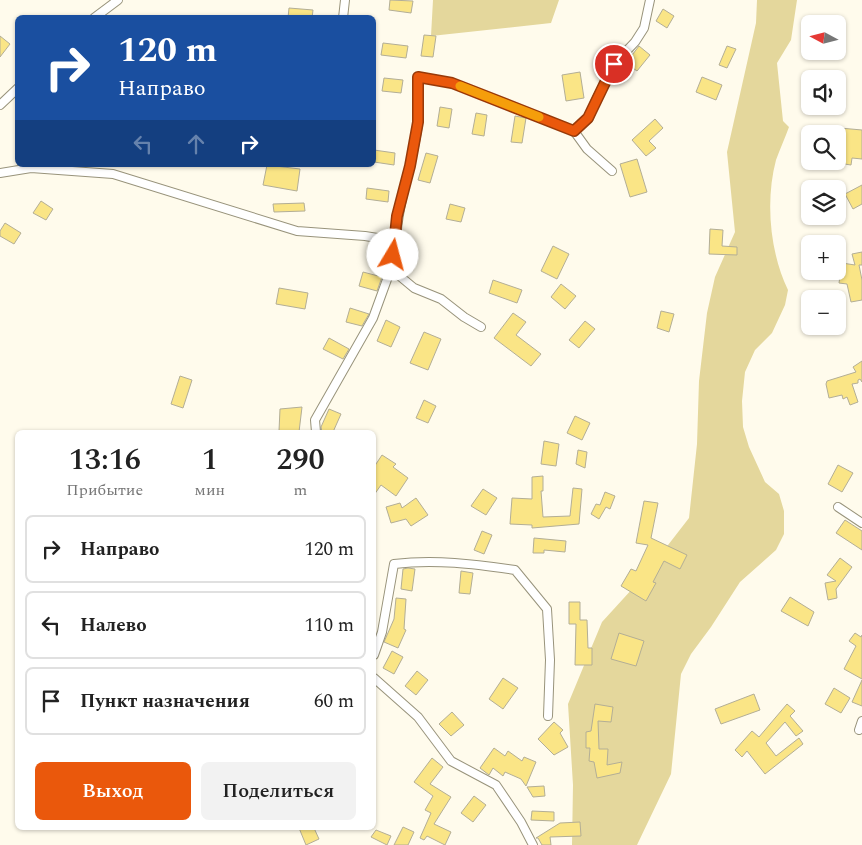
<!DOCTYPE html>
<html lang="ru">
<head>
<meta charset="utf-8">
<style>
	body { margin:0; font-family:Spectral,serif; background:#f2f2f2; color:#222; height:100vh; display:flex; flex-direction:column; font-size:19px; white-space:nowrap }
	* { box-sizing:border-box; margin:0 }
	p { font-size:16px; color:#767676 }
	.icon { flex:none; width:28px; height:28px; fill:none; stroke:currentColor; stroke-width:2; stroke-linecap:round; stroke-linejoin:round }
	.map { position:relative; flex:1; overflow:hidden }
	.side { position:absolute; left:15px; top:430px; width:361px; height:400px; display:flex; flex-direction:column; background:#fff; border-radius:8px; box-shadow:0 1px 4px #0004 }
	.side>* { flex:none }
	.banner { position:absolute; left:15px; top:15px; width:361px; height:152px; border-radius:8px; box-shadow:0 1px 4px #0004; background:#1a4fa0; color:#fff; overflow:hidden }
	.needle { width:32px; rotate:277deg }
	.tools { position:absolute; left:801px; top:15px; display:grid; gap:10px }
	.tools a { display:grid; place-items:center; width:45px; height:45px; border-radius:8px; background:#fff; box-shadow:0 1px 4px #0004; font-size:25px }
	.pin { position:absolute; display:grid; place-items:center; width:42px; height:42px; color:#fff; margin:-21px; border:2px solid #fff; border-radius:50%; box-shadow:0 1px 5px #0007 }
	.me { position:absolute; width:55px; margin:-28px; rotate:8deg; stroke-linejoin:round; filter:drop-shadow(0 0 4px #0008) }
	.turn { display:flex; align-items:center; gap:18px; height:105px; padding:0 20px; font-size:22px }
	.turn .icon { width:65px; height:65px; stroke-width:2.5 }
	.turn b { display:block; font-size:35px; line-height:42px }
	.lanes { display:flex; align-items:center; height:48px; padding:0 20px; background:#0003; justify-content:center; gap:25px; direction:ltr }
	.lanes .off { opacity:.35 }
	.eta { display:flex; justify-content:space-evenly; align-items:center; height:85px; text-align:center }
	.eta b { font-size:30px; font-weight:600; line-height:35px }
	.button { display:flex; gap:10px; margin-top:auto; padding:10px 20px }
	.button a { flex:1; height:58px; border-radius:8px; background:#ea580c; color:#fff; font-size:20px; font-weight:600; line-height:58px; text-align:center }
	.button a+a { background:#f2f2f2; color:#222 }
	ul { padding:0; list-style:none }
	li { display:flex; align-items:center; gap:15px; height:68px; margin:0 10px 8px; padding:0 10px; border:2px solid #e0e0e0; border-radius:8px }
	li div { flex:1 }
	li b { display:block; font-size:19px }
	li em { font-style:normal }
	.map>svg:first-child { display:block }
	.green { fill:#e4d79c }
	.building { fill:#fae586; stroke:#b3ae96 }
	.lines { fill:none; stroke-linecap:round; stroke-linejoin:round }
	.street-casing { stroke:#98937b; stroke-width:10 }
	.street { stroke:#fff; stroke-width:8 }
	.route-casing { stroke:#983908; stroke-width:12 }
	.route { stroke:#ea580c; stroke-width:9 }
	.slow { stroke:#f59e0b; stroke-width:9 }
</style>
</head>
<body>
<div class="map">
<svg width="862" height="845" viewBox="0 0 862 845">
	<rect width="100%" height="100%" fill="#fffbec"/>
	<path class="green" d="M433,0H559L551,23L431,36Z
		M757,0H797L791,40L777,63L783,121L789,127C785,138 780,149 776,160C765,201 770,253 788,290L785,305L772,333L755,350L745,372L742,401L743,427L749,447L765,482L779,494L784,511V534L776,550L740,582L711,627L691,654L681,674L671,774L637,845H572L573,785L568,704L602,622L644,576L689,518L697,444L699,381L707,313L715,277L735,232L727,152L756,23Z"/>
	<path class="building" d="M390,0L413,1L411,13L389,10Z
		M289,8L313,10L312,18H288Z
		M663,9L674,16L667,28L656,21Z
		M424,35L436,36L433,57L421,56Z
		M0,36L10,44L0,57Z
		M383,43L408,46L406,58L381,55Z
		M639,46L650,55L637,71L626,63Z
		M727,46L736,49L727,68L719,65Z
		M580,72L584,98L566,101L562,75Z
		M702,77L722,85L716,100L696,92Z
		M384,78L403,80L401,93L382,91Z
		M440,107L452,109L449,128L437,126Z
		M476,113L487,115L484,136L472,134Z
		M515,116L526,118L522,143L511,142Z
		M655,119L663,128L649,141L656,148L646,156L632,140Z
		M840,128L862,130V159L852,158L851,165L838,163Z
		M374,150L395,153L394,165L374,162Z
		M426,153L438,156L430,183L418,180Z
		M637,159L647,192L630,197L620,164Z
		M267,165L300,169L297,191L263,185Z
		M862,185V204L853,209L845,194Z
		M367,188L389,191L388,202L366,199Z
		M41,201L53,209L46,220L33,213Z
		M304,203L305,211L274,212L273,204Z
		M450,204L465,208L461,222L446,219Z
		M5,223L21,233L14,244L0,236V231Z
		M710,229L723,230L722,246L737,247V255L709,254Z
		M553,246L569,254L557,279L541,271Z
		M862,252V265H859L862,280V300L851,302L847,284L839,283L842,263L855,265L852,254Z
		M363,272L382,277L377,291L359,286Z
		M493,280L522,290L517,303L489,293Z
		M561,284L576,296L565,309L551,297Z
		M279,288L308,293L305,309L276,304Z
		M350,308L369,314L362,326L346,322Z
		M661,311L674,314L669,332L657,328Z
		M513,313L526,322L516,335L541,354L531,366L494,338Z
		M386,320L400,327L391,347L377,341Z
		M585,321L595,329L579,348L569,340Z
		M424,332L441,339L428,370L410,363Z
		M329,338L349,349L343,359L323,349Z
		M862,361V382L860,379L858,380V383L852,384L858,402L850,405L847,397L843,399L842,395L829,398L826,384L827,381L856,372L853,367Z
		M180,376L192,380L183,408L171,404Z
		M424,400L436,406L428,423L416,418Z
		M302,407L299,432L279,431L280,409Z
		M329,409L341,414L333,432H322L321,427Z
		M575,416L590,423L582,440L567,433Z
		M544,441L559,444L556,466L541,464Z
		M578,450L587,452L585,468L576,464Z
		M382,455L396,464L393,467L408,478L396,496L381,485L374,495V467Z
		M838,465L853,473L842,492L828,484Z
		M543,476V491H541L543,517L570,516L573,488L582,489L579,524L532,528V525L510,524L512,498L532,499V477Z
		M483,489L497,498L486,515L471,506Z
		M605,492L615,496L610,509L606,507L599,519L591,514L596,504L600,505Z
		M416,498L428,515L411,526L406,519L391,523L386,507L400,503L402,508Z
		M644,501L658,503L651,538L687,555L680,569L664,561L653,582L656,583L646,601L621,586L631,569L636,571L648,545L636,543Z
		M845,520L862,531V550L836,533Z
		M482,531L492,535L484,554L474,550Z
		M534,538L566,541L565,552L544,550V553H533Z
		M840,558L852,567L836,589L837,598L828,600L825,583L836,581L827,575Z
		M408,568L415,569L412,591L401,589L403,569Z
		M461,571L473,573L470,594L459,593Z
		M790,597L814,612L808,626L781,611Z
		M396,598L406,599L404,629L406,630L398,648L384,642L394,619Z
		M569,602H580V620H587L588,648H592V665H575L576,624H569Z
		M619,633L644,641L636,666L611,659Z
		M855,633L861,637L862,635V679L844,669L856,646L849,641Z
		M392,651L403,657L394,674L383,668Z
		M417,671L428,680L416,695L405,686Z
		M503,678L518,688L503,709L489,699Z
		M862,680V706L852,702Z
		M834,688L850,698L841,713L825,704Z
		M754,694L760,710L721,724L715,709Z
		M595,704L613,707L611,722L598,721L599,749H608L607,765L622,762L620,773L597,778L594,762L589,761L590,748H586V732L591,731Z
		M787,704L795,711L790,716L803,731L796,736L785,722L766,743L776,756L799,738L803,744L765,774L747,751L742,757L735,750L752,731L759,737Z
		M452,712L464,725L451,736L439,724Z
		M554,722L563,730L560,733L568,747L554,755L538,739Z
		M494,748L505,756L508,751L522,761L524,757L536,762L526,786L521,779L505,772L503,776L493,768L489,775L480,768Z
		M432,758L443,767L430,784L451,797L434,824L451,832L445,845L427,836L424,840L420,838L431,813L425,810L433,796L414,782Z
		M544,786L545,796L533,797L527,787Z
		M474,796L486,805L473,822L461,813Z
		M532,811L554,812V821L531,820Z
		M580,822L581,836L550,837L551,845H542L538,838H536L560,823Z
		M403,827L414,832L408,845H394Z
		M299,828H314L319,839L306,845Z
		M376,830L391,836L387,845L371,837Z"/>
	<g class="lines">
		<g class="street-casing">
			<path id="street" d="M94,18L118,0
				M343,18L345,0
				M0,105L18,88
				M574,131L589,118L595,102L614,64L635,42L644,28L650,0
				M0,173L31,168L113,174L297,231L365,236L396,241L389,274L373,318L315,420L316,432
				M396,241C398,201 413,163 418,124C420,109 418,92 418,77L452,83L574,131L587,149L612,171
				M390,268L414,288L441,299L464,317L481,327
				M838,507L862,523
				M374,655L382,632L394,564C435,559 474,564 515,570L547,609L550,660L548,716
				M374,678L418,717L451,761L496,785L521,822L533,845
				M859,730L862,721"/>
		</g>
		<use href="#street" class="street"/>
	</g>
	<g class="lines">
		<g class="route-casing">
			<path id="route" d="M393,255L397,216L410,166L418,122V77L452,83L574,131L588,118L614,64"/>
		</g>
		<use href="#route" class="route"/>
		<path class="slow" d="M460,86L539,117"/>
	</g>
</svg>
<div class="tools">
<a><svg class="needle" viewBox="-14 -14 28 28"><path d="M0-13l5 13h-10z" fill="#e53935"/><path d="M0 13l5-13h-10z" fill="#767676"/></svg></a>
<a><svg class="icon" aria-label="sound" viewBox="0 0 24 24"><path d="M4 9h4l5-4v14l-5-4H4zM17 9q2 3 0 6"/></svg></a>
<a><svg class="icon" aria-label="search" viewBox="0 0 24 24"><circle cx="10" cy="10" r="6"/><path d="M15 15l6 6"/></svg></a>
<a><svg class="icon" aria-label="layers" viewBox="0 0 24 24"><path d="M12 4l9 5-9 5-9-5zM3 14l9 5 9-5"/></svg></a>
<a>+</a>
<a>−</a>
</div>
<div class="pin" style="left:614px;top:64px;background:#d93025"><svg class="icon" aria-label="arrive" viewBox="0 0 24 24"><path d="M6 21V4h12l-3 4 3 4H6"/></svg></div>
<svg class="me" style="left:393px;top:255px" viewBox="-20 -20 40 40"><circle r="19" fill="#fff"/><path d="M0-13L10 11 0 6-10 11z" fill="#ea580c"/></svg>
<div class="banner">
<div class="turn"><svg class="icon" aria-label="right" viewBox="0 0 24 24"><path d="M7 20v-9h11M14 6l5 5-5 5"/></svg><div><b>120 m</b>Направо</div></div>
<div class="lanes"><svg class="icon off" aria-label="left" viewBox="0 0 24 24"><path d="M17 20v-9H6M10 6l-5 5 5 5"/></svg><svg class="icon off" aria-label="ahead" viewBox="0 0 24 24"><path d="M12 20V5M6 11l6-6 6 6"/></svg><svg class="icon" aria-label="right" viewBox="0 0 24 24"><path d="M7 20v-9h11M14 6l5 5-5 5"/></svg></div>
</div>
<section class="side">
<div class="eta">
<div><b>13:16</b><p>Прибытие</p></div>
<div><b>1</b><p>мин</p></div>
<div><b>290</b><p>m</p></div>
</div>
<ul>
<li><svg class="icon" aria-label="right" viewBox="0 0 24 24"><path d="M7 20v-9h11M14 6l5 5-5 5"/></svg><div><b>Направо</b></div><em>120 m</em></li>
<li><svg class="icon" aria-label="left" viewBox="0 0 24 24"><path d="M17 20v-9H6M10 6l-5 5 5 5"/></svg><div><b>Налево</b></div><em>110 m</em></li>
<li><svg class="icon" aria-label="arrive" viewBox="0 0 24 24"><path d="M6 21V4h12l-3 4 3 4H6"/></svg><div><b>Пункт назначения</b></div><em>60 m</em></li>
</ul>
<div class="button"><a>Выход</a><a>Поделиться</a></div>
</section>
</div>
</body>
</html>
